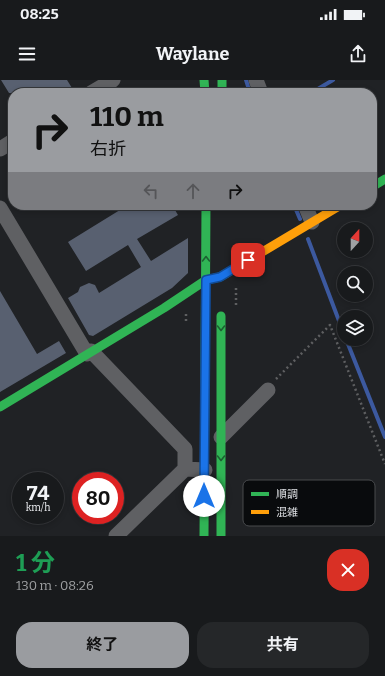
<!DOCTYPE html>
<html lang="ja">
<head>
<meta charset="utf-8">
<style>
	body { margin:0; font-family:Bitter,"Noto Sans JP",serif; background:#252729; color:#f1f3f6; height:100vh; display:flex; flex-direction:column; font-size:15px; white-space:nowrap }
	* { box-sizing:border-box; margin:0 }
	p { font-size:13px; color:#9fa1a3 }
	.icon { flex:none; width:22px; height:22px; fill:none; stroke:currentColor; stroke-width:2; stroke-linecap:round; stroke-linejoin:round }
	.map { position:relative; height:456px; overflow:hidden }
	.side { display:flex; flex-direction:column; background:#181a1c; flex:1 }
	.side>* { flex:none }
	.top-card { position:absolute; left:8px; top:8px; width:369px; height:122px; border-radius:16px; box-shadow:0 2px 6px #0003,0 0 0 1px #36383b; background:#9a9ca0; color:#111; overflow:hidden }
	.needle { width:26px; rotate:21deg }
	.tools { position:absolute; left:337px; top:142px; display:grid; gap:8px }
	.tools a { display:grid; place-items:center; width:36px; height:36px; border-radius:50%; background:#181a1c; box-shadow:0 2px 6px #0003,0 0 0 1px #36383b; font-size:20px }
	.speed { position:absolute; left:12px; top:392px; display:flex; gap:8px; font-size:20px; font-weight:700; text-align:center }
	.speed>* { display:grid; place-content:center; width:52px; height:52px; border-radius:50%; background:#181a1c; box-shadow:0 2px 6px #0003,0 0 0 1px #36383b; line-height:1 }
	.speed small { font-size:10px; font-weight:400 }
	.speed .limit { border:6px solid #d22; background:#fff; color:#111 }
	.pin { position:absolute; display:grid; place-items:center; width:34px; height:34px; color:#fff; margin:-17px; border-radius:8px; box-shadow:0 2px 6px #0006 }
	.me { position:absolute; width:44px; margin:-22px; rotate:0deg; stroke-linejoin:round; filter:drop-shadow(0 0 3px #0008) }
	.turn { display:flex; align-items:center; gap:14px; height:84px; padding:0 16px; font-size:18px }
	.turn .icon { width:52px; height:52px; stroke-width:2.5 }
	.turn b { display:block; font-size:28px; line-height:34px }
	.lanes { display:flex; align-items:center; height:38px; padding:0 16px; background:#0003; justify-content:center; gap:20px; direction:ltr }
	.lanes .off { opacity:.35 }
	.round { display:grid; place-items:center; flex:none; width:42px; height:42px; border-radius:16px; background:#252729 }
	.headline { display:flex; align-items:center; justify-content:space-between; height:68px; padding:0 16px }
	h1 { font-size:24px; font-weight:700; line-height:30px; color:#1e9e55 }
	.primary-button { display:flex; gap:8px; margin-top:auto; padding:8px 16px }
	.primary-button a { flex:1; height:46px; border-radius:16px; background:#9a9ca0; color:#111; font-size:16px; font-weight:700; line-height:46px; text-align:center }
	.primary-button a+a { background:#252729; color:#f1f3f6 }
	.status { display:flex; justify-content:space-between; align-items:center; height:28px; padding:0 20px; background:#181a1c; direction:ltr }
	.status svg { height:11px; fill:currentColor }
	header { display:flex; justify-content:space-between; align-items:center; height:52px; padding:0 16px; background:#181a1c; font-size:18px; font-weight:700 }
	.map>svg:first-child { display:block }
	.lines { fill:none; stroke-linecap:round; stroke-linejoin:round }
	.stream { stroke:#3c599f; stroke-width:4 }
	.building { fill:#586070 }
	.path { stroke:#5e5f61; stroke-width:2.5; stroke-dasharray:2 3; stroke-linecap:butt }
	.street { stroke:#5f6063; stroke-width:15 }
	.fast { stroke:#30b455; stroke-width:9 }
	.slow { stroke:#ff9f0a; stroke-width:9 }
	.oneway { stroke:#1c6031 }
	.route-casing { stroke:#114b97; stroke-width:10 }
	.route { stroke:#1a73e8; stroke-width:7 }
	.key { fill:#090b0d; stroke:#484a4d; stroke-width:1 }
	.key-label { font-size:11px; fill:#dcdee2 }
</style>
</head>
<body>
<div class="status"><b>08:25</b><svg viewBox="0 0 49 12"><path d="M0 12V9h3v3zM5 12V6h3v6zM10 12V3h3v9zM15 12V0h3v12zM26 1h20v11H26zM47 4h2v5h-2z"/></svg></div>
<header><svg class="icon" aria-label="menu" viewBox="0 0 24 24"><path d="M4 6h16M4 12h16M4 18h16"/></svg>Waylane<svg class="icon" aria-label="share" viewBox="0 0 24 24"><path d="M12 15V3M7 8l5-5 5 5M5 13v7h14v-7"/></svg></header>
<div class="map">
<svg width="385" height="456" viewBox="0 0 385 456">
	<rect width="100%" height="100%" fill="#202225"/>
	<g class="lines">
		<path class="stream" d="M246,0L250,13
			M311,13L333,0
			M294,125L300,139
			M308,159L344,254
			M346,259L385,357"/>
	</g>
	<path class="building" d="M1,0H67L72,8L63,13H9Z
		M128,125H172L178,135L137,159L151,181L188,158V193L172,208L93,256L89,255L68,218L78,212L80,207L89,203L95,205L99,213L141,187L128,165L86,191L68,162Z
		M0,211L37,274L59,261L66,273L0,312Z"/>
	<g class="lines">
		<path class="path" d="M236,208V227
			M186,234V242H188
			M276,299L330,245L385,384"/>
		<path class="street" d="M256,0L261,13
			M91,13L113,0
			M0,69L13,61
			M305,125L312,142
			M0,128L87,274
			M91,271L185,369V389L205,390
			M221,357L268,310
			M116,456L185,389"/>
		<path class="fast" d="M204,0L205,13
			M222,0V13
			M372,107L385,99
			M221,236V456
			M0,327L164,228L206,200L220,197L237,187
			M204,456L206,125"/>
		<path class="slow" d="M237,187L341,125"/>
	</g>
	<defs><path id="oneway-chevron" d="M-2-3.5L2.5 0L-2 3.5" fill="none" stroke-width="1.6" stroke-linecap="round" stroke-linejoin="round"/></defs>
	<g class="oneway">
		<use href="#oneway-chevron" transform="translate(206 179) rotate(-90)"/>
		<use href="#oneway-chevron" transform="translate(221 248) rotate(90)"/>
		<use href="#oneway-chevron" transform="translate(221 378) rotate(90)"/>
	</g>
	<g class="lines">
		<g class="route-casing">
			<path id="route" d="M204,416L206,200L220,197L248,180"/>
		</g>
		<use href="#route" class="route"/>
	</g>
	<rect x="243" y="400" width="132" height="46" rx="6" class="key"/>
	<rect x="251" y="412" width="18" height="4" fill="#30b455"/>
	<rect x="251" y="430" width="18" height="4" fill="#ff9f0a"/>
	<g class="key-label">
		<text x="276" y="418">順調</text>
		<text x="276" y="436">混雑</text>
	</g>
</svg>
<div class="tools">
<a><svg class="needle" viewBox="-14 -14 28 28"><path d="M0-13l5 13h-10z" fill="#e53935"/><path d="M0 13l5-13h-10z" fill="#9fa1a3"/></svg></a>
<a><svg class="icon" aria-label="search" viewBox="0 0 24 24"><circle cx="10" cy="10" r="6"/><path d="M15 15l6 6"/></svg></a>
<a><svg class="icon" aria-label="layers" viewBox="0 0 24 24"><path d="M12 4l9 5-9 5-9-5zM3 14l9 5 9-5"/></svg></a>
</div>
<div class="speed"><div>74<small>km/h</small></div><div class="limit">80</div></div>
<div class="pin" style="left:248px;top:180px;background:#d93025"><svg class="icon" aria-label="arrive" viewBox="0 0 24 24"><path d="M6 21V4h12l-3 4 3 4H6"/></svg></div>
<svg class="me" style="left:204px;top:416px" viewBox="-20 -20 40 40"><circle r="19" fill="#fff"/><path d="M0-13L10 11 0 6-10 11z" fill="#1a73e8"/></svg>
<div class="top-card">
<div class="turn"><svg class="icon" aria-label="right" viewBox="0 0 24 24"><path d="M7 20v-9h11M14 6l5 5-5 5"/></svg><div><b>110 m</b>右折</div></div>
<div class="lanes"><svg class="icon off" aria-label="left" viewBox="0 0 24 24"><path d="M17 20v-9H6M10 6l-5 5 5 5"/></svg><svg class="icon off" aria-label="ahead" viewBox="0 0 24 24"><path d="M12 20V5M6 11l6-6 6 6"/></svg><svg class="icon" aria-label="right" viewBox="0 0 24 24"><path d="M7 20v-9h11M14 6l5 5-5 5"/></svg></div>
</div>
</div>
<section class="side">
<div class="headline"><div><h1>1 分</h1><p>130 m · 08:26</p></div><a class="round" style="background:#d93025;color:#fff"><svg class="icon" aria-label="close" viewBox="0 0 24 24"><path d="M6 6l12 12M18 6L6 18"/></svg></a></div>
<div class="primary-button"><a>終了</a><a>共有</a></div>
</section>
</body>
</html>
